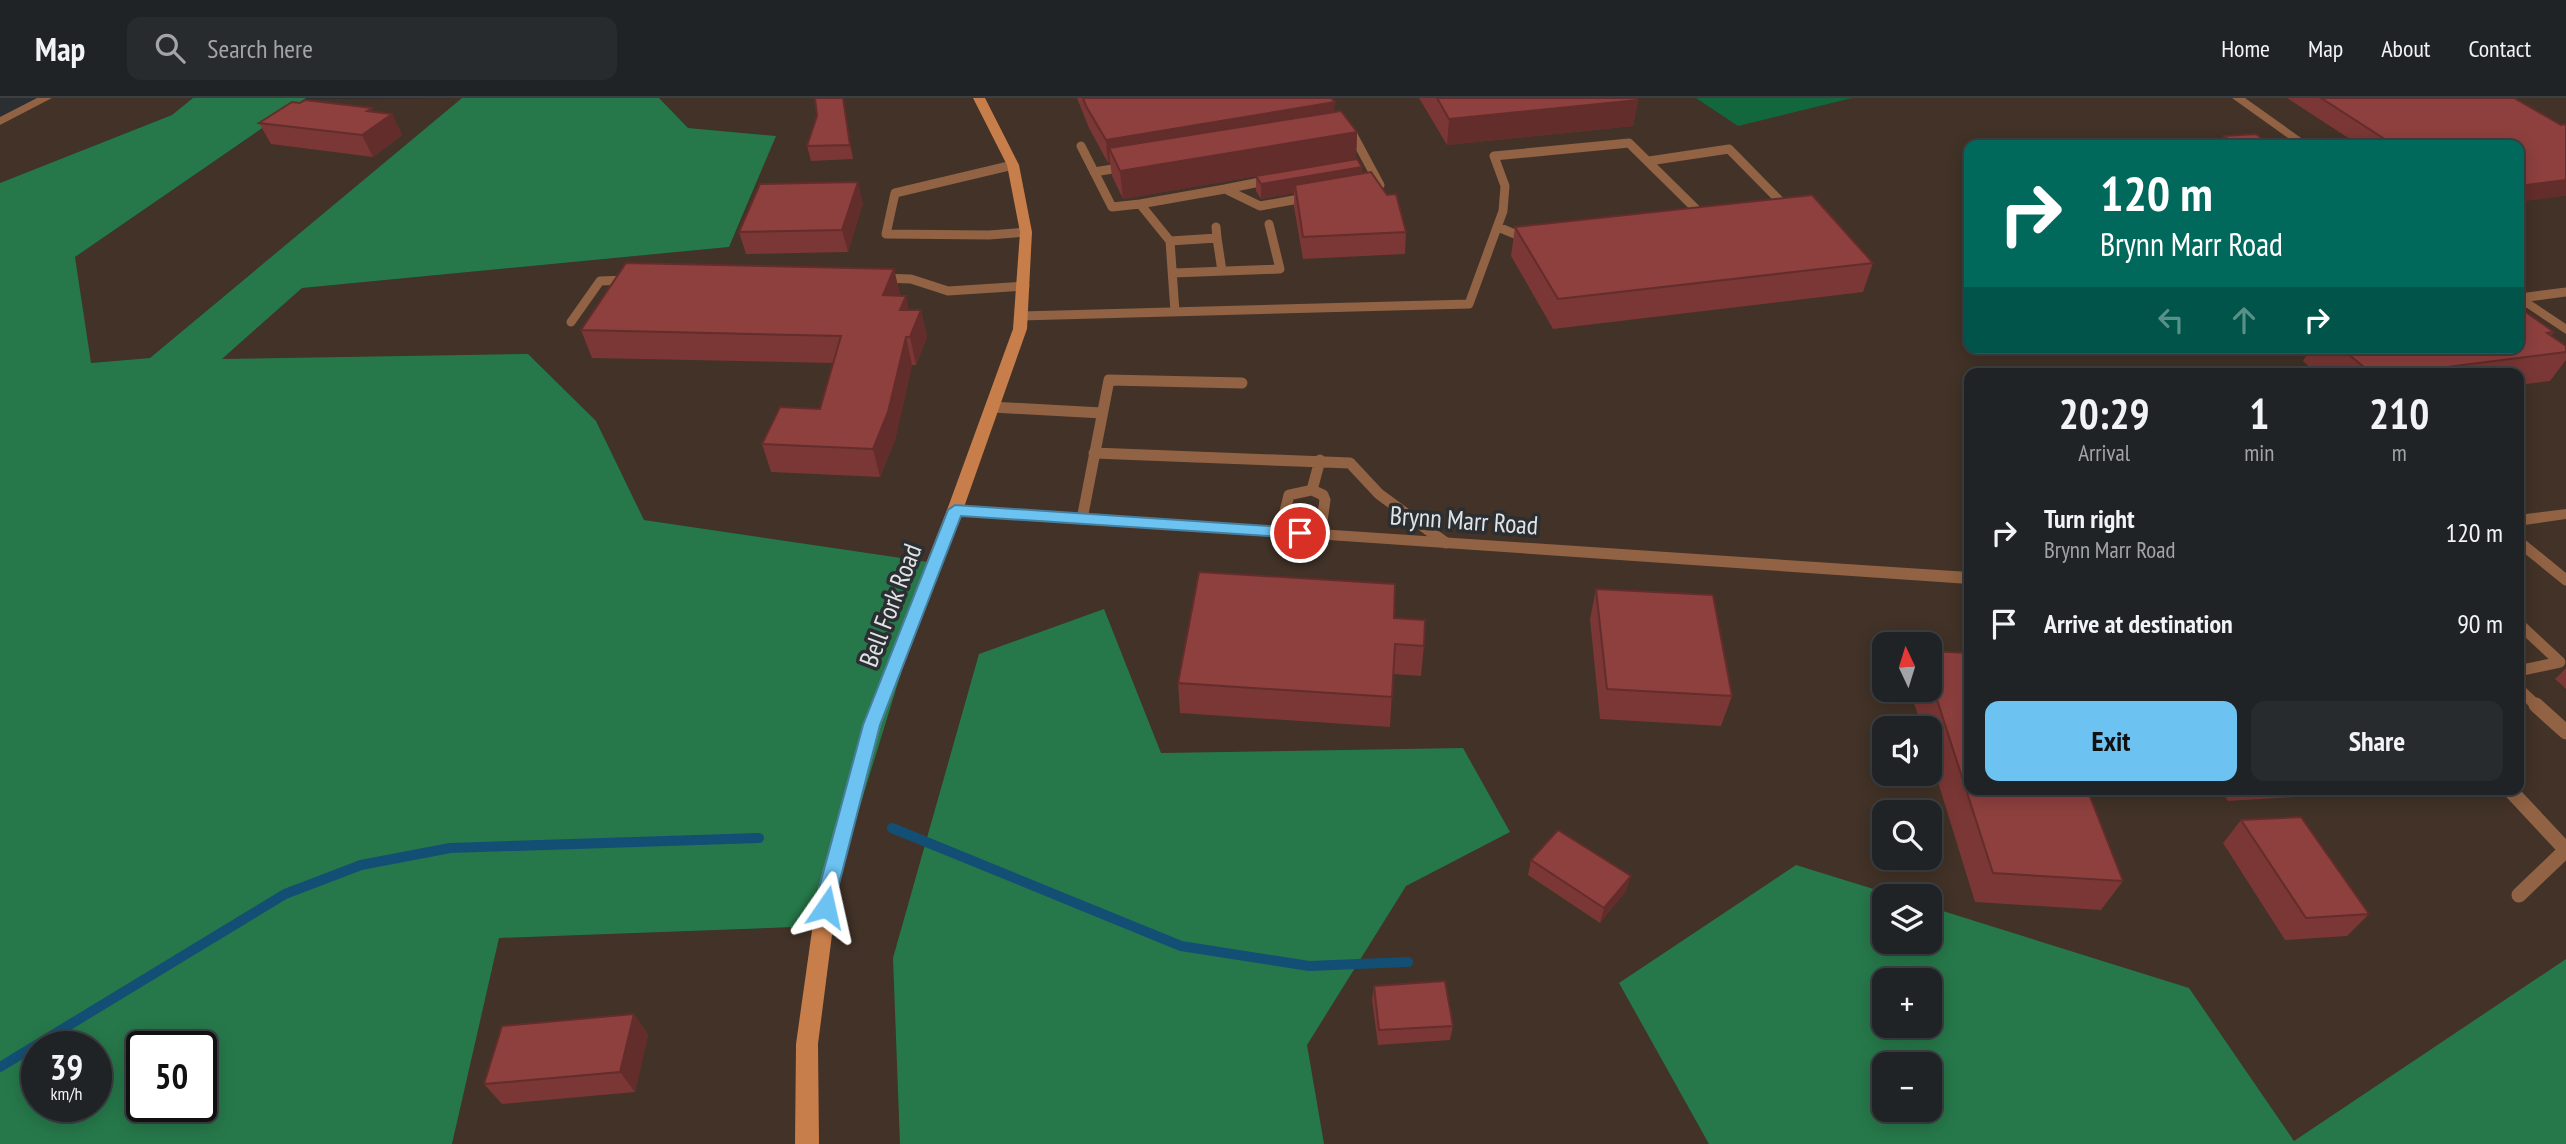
<!DOCTYPE html>
<html lang="en">
<head>
<meta charset="utf-8">
<style>
	body { margin:0; font-family:"PT Sans Narrow",sans-serif; background:#282b2e; color:#f1f3f6; height:100vh; display:flex; flex-direction:column; font-size:26px; white-space:nowrap }
	* { box-sizing:border-box; margin:0 }
	p { font-size:23px; color:#a2a4a7 }
	.icon { flex:none; width:38px; height:38px; fill:none; stroke:currentColor; stroke-width:2; stroke-linecap:round; stroke-linejoin:round }
	.map { position:relative; flex:1; overflow:hidden }
	.sheet { position:absolute; left:1964px; top:270px; width:560px; height:427px; display:flex; flex-direction:column; background:#202326; border-radius:14px; box-shadow:0 4px 18px #0003,0 0 0 2px #3d4043 }
	.sheet>* { flex:none }
	.hud { position:absolute; left:1964px; top:42px; width:560px; height:214px; border-radius:14px; box-shadow:0 4px 18px #0003,0 0 0 2px #3d4043; background:#00695c; color:#fff; overflow:hidden }
	.needle { width:46px; rotate:356deg }
	.fabs { position:absolute; left:1872px; top:534px; display:grid; gap:14px }
	.fabs a { display:grid; place-items:center; width:70px; height:70px; border-radius:14px; background:#202326; box-shadow:0 4px 18px #0003,0 0 0 2px #3d4043; font-size:35px }
	.speed { position:absolute; left:21px; top:933px; display:flex; gap:14px; font-size:35px; font-weight:700; text-align:center }
	.speed>* { display:grid; place-content:center; width:91px; height:91px; border-radius:50%; background:#202326; box-shadow:0 4px 18px #0003,0 0 0 2px #3d4043; line-height:1 }
	.speed small { font-size:18px; font-weight:400 }
	.speed .limit { border:4px solid #111; border-radius:10px; background:#fff; color:#111 }
	.pin { position:absolute; display:grid; place-items:center; width:60px; height:60px; color:#fff; margin:-30px; border:4px solid #fff; border-radius:50%; box-shadow:0 2px 7px #0007 }
	.me { position:absolute; width:77px; margin:-38px; rotate:11deg; stroke-linejoin:round; filter:drop-shadow(0 0 5px #0008) }
	.turn { display:flex; align-items:center; gap:24px; height:147px; padding:0 21px; font-size:32px }
	.turn .icon { width:91px; height:91px; stroke-width:2.5 }
	.turn b { display:block; font-size:49px; line-height:60px }
	.lanes { display:flex; align-items:center; height:66px; padding:0 21px; background:#0003; justify-content:center; gap:35px; direction:ltr }
	.lanes .off { opacity:.35 }
	.eta { display:flex; justify-content:space-evenly; align-items:center; height:119px; text-align:center }
	.eta b { font-size:42px; font-weight:600; line-height:49px }
	.button { display:flex; gap:14px; margin-top:auto; padding:14px 21px }
	.button a { flex:1; height:80px; border-radius:14px; background:#6cc3f2; color:#111; font-size:28px; font-weight:600; line-height:80px; text-align:center }
	.button a+a { background:#282b2e; color:#f1f3f6 }
	ul { padding:0; list-style:none }
	li { display:flex; align-items:center; gap:21px; height:91px; padding:0 21px }
	li div { flex:1 }
	li b { display:block; font-size:26px }
	li em { font-style:normal }
	header { display:flex; align-items:center; gap:42px; box-sizing:border-box; height:98px; padding:0 35px; background:#202326; border-bottom:2px solid #3d4043 }
	header strong { font-size:33px }
	nav { display:flex; gap:38px; margin-inline-start:auto; font-size:24px }
	.search { width:490px; height:63px; background:#282b2e; display:flex; align-items:center; gap:18px; box-sizing:border-box; padding:0 24px; border-radius:14px; color:#a2a4a7; font-size:26px }
	.map>svg:first-child { display:block }
	.commercial { fill:#423227; fill-rule:evenodd }
	.green { fill:#12683c }
	.forest { fill:#26784a; fill-rule:evenodd }
	.lines { fill:none; stroke-linecap:round; stroke-linejoin:round }
	.stream { stroke:#134f74; stroke-width:10 }
	.service-far2 { stroke:#916243; stroke-width:9 }
	.service-far1 { stroke:#916243; stroke-width:11 }
	.service { stroke:#916243; stroke-width:15 }
	.minor { fill:#916243; fill-rule:evenodd }
	.tertiary { fill:#916243; fill-rule:evenodd }
	.secondary { fill:#c87e4a; fill-rule:evenodd }
	.wall { fill:#7a3735 }
	.shaded-wall { fill:#632d2b }
	.building { fill:#8e403e; stroke:#632d2b; stroke-width:2 }
	.route { fill:#6cc3f2; stroke:#467f9d; stroke-width:2 }
	.labels { text-anchor:middle; dominant-baseline:central; stroke-width:7; stroke-linejoin:round; paint-order:stroke }
	.street-label { font-size:26px; fill:#e1e4e6; stroke:#2b2f32 }
</style>
</head>
<body>
<header>
<strong>Map</strong>
<div class="search"><svg class="icon" aria-label="search" viewBox="0 0 24 24"><circle cx="10" cy="10" r="6"/><path d="M15 15l6 6"/></svg>Search here</div>
<nav><a>Home</a><a>Map</a><a>About</a><a>Contact</a></nav>
</header>
<div class="map">
<svg width="2566" height="1046" viewBox="0 0 2566 1046">
	<rect width="100%" height="100%" fill="#2b2f32"/>
	<path class="commercial" d="M46,0H193L172,17L0,85V24Z
		M462,0L150,260L90,265L75,159L305,1Z
		M659,0H2566V413L2518,420V275H1969V691H2518V423L2566,416V1046H452L498,840L823,828L934,466L644,422L596,323L221,262L301,190L729,149L775,39L688,30ZM1969,47H2518V250H1969ZM1885,546H1930V592H1885ZM1885,630H1930V676H1885ZM1885,714H1930V760H1885ZM1885,798H1930V844H1885ZM1885,882H1930V928H1885ZM1885,966H1930V1012H1885Z"/>
	<path class="green" d="M1696,0H1852L1738,28Z"/>
	<path class="forest" d="M193,0H306L75,159L91,265L150,260L462,0H659L688,30L776,38L729,149L302,190L222,261L528,256L596,323L644,422L935,465L823,828L499,840L452,1046H0V85L172,17ZM37,948H96V1008H37ZM142,948H201V1008H142Z
		M1104,511L1161,655L1463,650L1510,734L1406,788L1307,947L1324,1046H900L893,860L979,556Z
		M1796,767L1896,798H1885V844H1930V809L2189,890L2294,1043L2566,861V1046H1709L1619,885ZM1885,882H1930V928H1885ZM1885,966H1930V1012H1885Z"/>
	<g class="lines">
		<path class="stream" d="M892,730L1181,848L1309,868L1408,864
			M0,969L285,796L361,767L450,750L759,740"/>
		<path class="service-far2" d="M1350,31L1380,87L1370,89
			M1081,48L1112,109L1140,106L1170,143L1175,214
			M1649,63L1729,51L1785,108
			M1013,67L895,95L886,136L989,137L1026,134
			M1094,74L1125,69
			M1225,91L1270,82
			M1140,106L1225,91L1260,108L1310,99
			M1498,129L1527,141
			M1217,140L1222,173
			M1170,143L1217,140L1216,129
			M1173,175L1280,171L1269,126
			M880,180L911,181L948,193L1025,188
			M2520,200L2566,194
			M1021,218L1469,206L1503,113L1505,88L1494,58L1629,45L1704,119H1701
			M571,224L600,183L627,182"/>
		<path class="service-far1" d="M992,309L1102,315
			M1094,355L1350,365L1379,396L1446,445
			M1312,392L1323,397L1325,402L1320,437
			M1082,421L1109,282L1242,285
			M1280,434L1289,397L1312,392L1320,362
			M2518,443L2566,482
			M2518,525L2560,564L2518,573
			M2518,590L2538,609"/>
		<path class="service" d="M2536,607L2566,634
			M2509,691L2566,752L2519,797"/>
		<path class="minor" d="M37,0H52L0,27V19Z
			M2232,0H2245L2311,47H2298Z
			M2518,194L2566,226V236L2518,204Z"/>
		<path class="tertiary" d="M955,407L1969,474V486L949,416L947,412L949,408Z
			M2566,411V421L2518,428V417Z"/>
		<path class="secondary" d="M973,0H985L1019,67L1032,134L1027,231L963,412L881,627L838,790L818,946L819,1046H795L796,946L818,790L863,627L947,412L1013,231L1020,134L1007,67Z"/>
	</g>
	<path class="wall" d="M843,0L853,61L811,63L807,48L817,18Z
		M1077,0H1331L1334,14L1357,34L1356,61L1362,69V76L1406,134L1405,156L1303,161L1294,109V95L1261,101L1256,93V78L1123,101L1112,78L1110,64L1108,65L1089,30Z
		M1419,0H1636L1638,2L1633,28L1447,47Z
		M2287,0H2514L2518,47H2359Z
		M374,14L392,16L402,37L373,59L271,46L259,25Z
		M2224,38L2271,47H2220Z
		M863,105L848,154L746,156L739,134Z
		M1515,129L1873,165L1863,194L1553,231L1511,158Z
		M894,171L900,197L909,212H921L927,239L916,267H912L895,342L880,379L771,374L762,346L820,311L833,265L592,260L581,232Z
		M2518,210L2554,234L2551,237L2566,248V262L2550,283L2518,287V275H2316L2303,263L2311,250H2518Z
		M1596,491L1732,598L1721,628L1600,621L1590,521Z
		M1394,520L1424,548L1421,578L1393,576L1390,629L1180,615L1178,585Z
		M1930,553L2123,783L2101,812L1975,804L1930,658V630H1922L1910,592H1930Z
		M2566,570V591L2555,581Z
		M2220,691H2422L2228,703Z
		M2241,722L2369,816L2347,838L2285,842L2223,745Z
		M1531,762L1626,793L1600,825L1528,777Z
		M1374,888L1453,928L1450,942L1378,947L1372,902Z
		M634,916L648,937L635,994L502,1006L484,986Z"/>
	<path class="shaded-wall" d="M843,0L845,9L853,61L850,47Z
		M1638,2L1633,28L1447,47L1449,21Z
		M1335,4L1334,27L1109,50L1110,64L1108,65L1106,42Z
		M372,10L379,26L392,16L402,37L373,59L362,37L367,13Z
		M1357,34L1356,61L1123,101L1120,73Z
		M1362,69L1361,83L1295,87L1294,95L1261,101V86Z
		M2566,82V98L2518,104V88Z
		M858,84L863,105L848,154L842,132Z
		M894,171L900,198L883,197Z
		M906,198L912,225L900,212Z
		M921,212L927,239L916,267L910,239Z
		M906,239L912,267L895,342L880,379L873,351Z
		M1631,778L1626,793L1600,825L1604,810Z
		M634,916L648,937L635,994L620,974Z"/>
	<path class="building" d="M815,0H843L850,47L807,48L817,18Z
		M1083,0H1331L1335,4L1106,42L1086,8Z
		M1437,0H1636L1638,2L1449,21Z
		M2321,0H2514L2561,27L2566,26V82L2518,88V47H2394Z
		M305,2L372,10L367,13L392,16L362,37L259,25L292,4L300,5Z
		M1341,13L1357,34L1120,73L1109,50Z
		M2256,36L2271,47H2236L2224,38Z
		M1357,61L1362,69L1261,86L1256,78Z
		M1371,74L1387,97L1396,96L1406,134L1303,139L1295,87Z
		M858,84L842,132L739,134L760,86Z
		M1812,97L1873,165L1558,201L1515,129Z
		M626,165L894,171L883,197L906,198L900,212H921L910,239H906L888,314L873,351L762,346L780,309L820,311L841,238L581,232Z
		M2518,210H2520L2554,234L2547,235L2566,248V254L2399,275H2371L2341,250H2518Z
		M1199,474L1395,486L1394,520L1425,522L1424,548L1395,546L1392,599L1178,585Z
		M1596,491L1713,497L1732,598L1607,591Z
		M1930,553L1969,555V691H2087L2123,783L1993,775L1930,580Z
		M2301,719L2369,816L2306,820L2241,722Z
		M1558,732L1631,778L1604,810L1531,762Z
		M1445,883L1453,928L1379,932L1374,888Z
		M634,916L620,974L484,986L502,928Z"/>
	<path class="route" d="M955,407L1300,430L1307,435L1300,440L961,418L880,627L838,790L832,815L826,817L819,815L816,809L819,790L863,627L948,412Z"/>
	<g class="labels">
		<g class="street-label">
			<text transform="translate(1464 422) rotate(4)">Brynn Marr Road</text>
			<text transform="translate(890 507) rotate(-69)">Bell Fork Road</text>
		</g>
	</g>
</svg>
<div class="fabs">
<a><svg class="needle" viewBox="-14 -14 28 28"><path d="M0-13l5 13h-10z" fill="#e53935"/><path d="M0 13l5-13h-10z" fill="#a2a4a7"/></svg></a>
<a><svg class="icon" aria-label="sound" viewBox="0 0 24 24"><path d="M4 9h4l5-4v14l-5-4H4zM17 9q2 3 0 6"/></svg></a>
<a><svg class="icon" aria-label="search" viewBox="0 0 24 24"><circle cx="10" cy="10" r="6"/><path d="M15 15l6 6"/></svg></a>
<a><svg class="icon" aria-label="layers" viewBox="0 0 24 24"><path d="M12 4l9 5-9 5-9-5zM3 14l9 5 9-5"/></svg></a>
<a>+</a>
<a>−</a>
</div>
<div class="speed"><div>39<small>km/h</small></div><div class="limit">50</div></div>
<div class="pin" style="left:1300px;top:435px;background:#d93025"><svg class="icon" aria-label="arrive" viewBox="0 0 24 24"><path d="M6 21V4h12l-3 4 3 4H6"/></svg></div>
<svg class="me" style="left:826px;top:809px" viewBox="-20 -20 40 40"><path d="M0-17L14 15 0 8-14 15z" fill="#6cc3f2" stroke="#fff" stroke-width="4"/></svg>
<div class="hud">
<div class="turn"><svg class="icon" aria-label="right" viewBox="0 0 24 24"><path d="M7 20v-9h11M14 6l5 5-5 5"/></svg><div><b>120 m</b>Brynn Marr Road</div></div>
<div class="lanes"><svg class="icon off" aria-label="left" viewBox="0 0 24 24"><path d="M17 20v-9H6M10 6l-5 5 5 5"/></svg><svg class="icon off" aria-label="ahead" viewBox="0 0 24 24"><path d="M12 20V5M6 11l6-6 6 6"/></svg><svg class="icon" aria-label="right" viewBox="0 0 24 24"><path d="M7 20v-9h11M14 6l5 5-5 5"/></svg></div>
</div>
<section class="sheet">
<div class="eta">
<div><b>20:29</b><p>Arrival</p></div>
<div><b>1</b><p>min</p></div>
<div><b>210</b><p>m</p></div>
</div>
<ul>
<li><svg class="icon" aria-label="right" viewBox="0 0 24 24"><path d="M7 20v-9h11M14 6l5 5-5 5"/></svg><div><b>Turn right</b><p>Brynn Marr Road</p></div><em>120 m</em></li>
<li><svg class="icon" aria-label="arrive" viewBox="0 0 24 24"><path d="M6 21V4h12l-3 4 3 4H6"/></svg><div><b>Arrive at destination</b></div><em>90 m</em></li>
</ul>
<div class="button"><a>Exit</a><a>Share</a></div>
</section>
</div>
</body>
</html>
